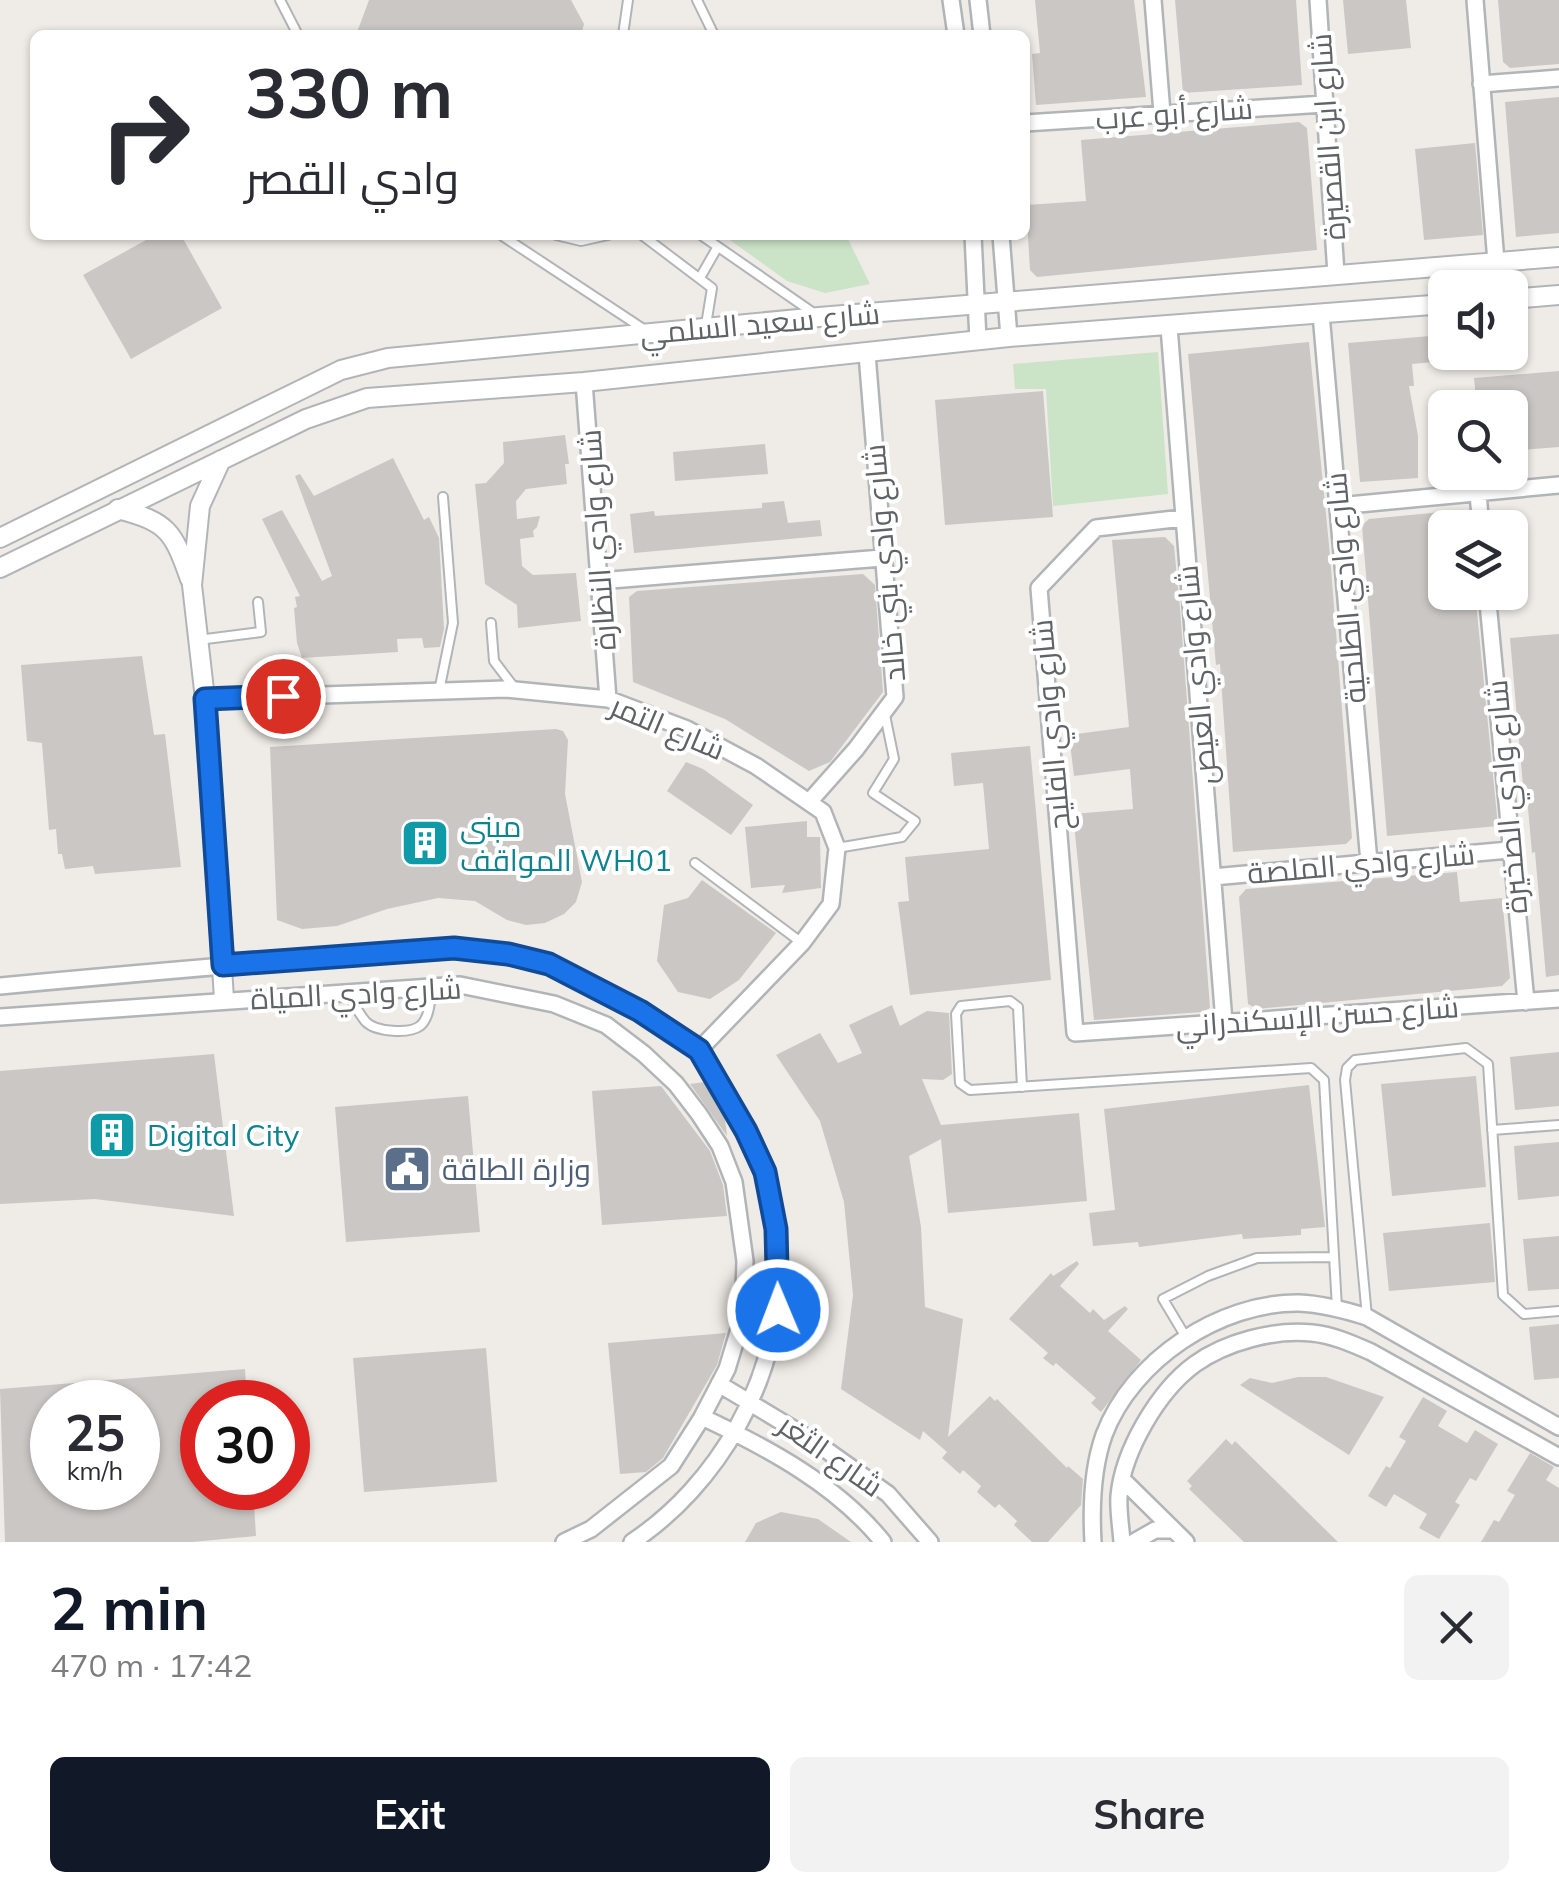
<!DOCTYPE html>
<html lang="en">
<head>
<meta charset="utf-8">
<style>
	body { margin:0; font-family:Mulish,Cairo,sans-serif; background:#f2f2f3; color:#2b2b33; height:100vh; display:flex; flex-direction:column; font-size:38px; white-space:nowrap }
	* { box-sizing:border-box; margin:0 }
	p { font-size:32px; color:#7c7c81 }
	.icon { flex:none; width:55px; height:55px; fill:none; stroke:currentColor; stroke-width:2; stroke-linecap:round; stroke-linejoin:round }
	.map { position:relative; height:1542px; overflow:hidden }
	.details { display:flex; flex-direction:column; background:#fff; flex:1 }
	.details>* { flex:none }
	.hud { position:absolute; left:30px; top:30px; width:1000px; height:210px; border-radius:15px; box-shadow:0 2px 8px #0004; background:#fff; color:#2b2b33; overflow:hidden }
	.tools { position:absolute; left:1428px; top:270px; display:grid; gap:20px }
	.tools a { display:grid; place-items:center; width:100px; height:100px; border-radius:15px; background:#fff; box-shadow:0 2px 8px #0004; font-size:50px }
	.speed { position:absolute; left:30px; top:1380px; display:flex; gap:20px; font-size:50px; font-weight:700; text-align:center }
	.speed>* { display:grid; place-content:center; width:130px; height:130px; border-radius:50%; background:#fff; box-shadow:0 2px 8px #0004; line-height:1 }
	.speed small { font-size:25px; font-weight:400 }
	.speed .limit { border:15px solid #d22; background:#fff; color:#111 }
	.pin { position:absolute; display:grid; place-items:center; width:85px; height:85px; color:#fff; margin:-42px; border:5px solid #fff; border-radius:50%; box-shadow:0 2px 10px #0007 }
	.me { position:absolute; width:110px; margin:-55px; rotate:359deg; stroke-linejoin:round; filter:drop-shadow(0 0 8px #0008) }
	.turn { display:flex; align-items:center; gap:35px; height:210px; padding:0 50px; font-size:45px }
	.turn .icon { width:130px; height:130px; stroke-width:2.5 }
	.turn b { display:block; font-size:70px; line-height:85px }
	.round { display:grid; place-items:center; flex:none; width:105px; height:105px; border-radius:15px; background:#f2f2f3 }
	.headline { display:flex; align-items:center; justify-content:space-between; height:170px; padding:0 50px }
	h1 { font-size:60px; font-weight:700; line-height:75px; color:#111827 }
	.cta { display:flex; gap:20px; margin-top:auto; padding:20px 50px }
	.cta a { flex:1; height:115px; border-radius:15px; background:#111827; color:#fff; font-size:40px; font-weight:700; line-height:115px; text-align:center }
	.cta a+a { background:#f2f2f3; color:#2b2b33 }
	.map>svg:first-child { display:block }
	.green { fill:#cbe3c7 }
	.building { fill:#cbc7c4; fill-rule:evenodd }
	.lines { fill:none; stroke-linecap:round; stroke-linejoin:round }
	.service-casing { stroke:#b2b5b8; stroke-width:12 }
	.minor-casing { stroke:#b2b5b8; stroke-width:20 }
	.tertiary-casing { stroke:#b2b5b8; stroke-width:22 }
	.service { stroke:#fff; stroke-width:8 }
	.minor { stroke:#fff; stroke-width:15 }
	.tertiary { stroke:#fff; stroke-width:18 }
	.route-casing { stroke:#114b97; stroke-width:25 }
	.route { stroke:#1a73e8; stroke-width:18 }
	.labels { text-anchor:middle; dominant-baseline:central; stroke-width:8; stroke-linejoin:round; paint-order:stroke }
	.street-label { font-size:30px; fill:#5f6366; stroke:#fff }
	.culture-label { font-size:30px; fill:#0d838f; stroke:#fff; text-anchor:start }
	.service-label { font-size:30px; fill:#4e5e75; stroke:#fff; text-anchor:start }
</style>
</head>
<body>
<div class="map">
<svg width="1559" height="1542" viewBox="0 0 1559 1542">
	<rect width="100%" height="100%" fill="#efece7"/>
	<path class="green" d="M723,235H846L870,284L825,293L787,281Z
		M1158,352L1168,494L1053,506L1046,389H1015L1013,364Z"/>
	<path class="building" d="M369,0H571L584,24L581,35H356Z
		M1035,0H1134L1146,97L1036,105L1032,54L1040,53Z
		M1175,0H1296L1302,85L1183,93Z
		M1343,0H1406L1411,48L1348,54Z
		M1498,0H1559V64L1510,68L1503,62Z
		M1559,97V233L1516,237L1505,102Z
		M1299,122L1307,128L1317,250L1037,277L1030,270L1026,205L1086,201L1081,140Z
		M1475,143L1483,235L1424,240L1415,149Z
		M155,235H181L222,308L131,359L83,275Z
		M1442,335L1444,361L1412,364L1414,386H1409L1418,436V478L1360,482L1348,343Z
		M1309,342L1330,555L1352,838L1346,844L1233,852L1220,664L1216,665L1188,354Z
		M1559,371V447L1510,451V408H1477L1474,378Z
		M1043,391L1053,517L945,525L935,400Z
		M565,435L569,464H565L567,484L526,489L516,501L517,519L540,516L537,527L533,531L534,537L520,539L522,566L533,575L576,573L581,621L518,628L517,605L485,584L475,484L486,483L504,463L503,442Z
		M765,444L768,474L675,481L673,452Z
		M393,458L424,520L429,517L439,538L444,629L440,647L424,648L422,638L397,639L398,652L302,658L297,643L294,608L297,607L295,597L300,596L262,519L282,510L322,581L332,576L295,476L300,474L314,496Z
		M784,501L788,523L820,520L822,536L634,553L630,514L654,511L655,516L762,508V503Z
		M1462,510L1468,517L1469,528H1445V592H1475L1498,826L1387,836L1362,525L1369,519Z
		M1165,537L1174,546L1180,608L1210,1008L1202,1012L1094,1020L1073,814L1133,809L1130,769L1074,776L1069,735L1129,727L1112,540Z
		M863,574L875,585L883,692L830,762L809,771L725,719L633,682L629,597L637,591Z
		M1559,634V975L1546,977L1535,852L1532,853L1526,786H1523L1510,638Z
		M142,656L154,735L165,734L181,867L95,874L93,866L65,869L62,854H58L56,829L49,830L42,743L27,741L21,665Z
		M556,729L563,731L568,740L565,794L582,882L576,902L564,914L545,923L526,925L507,920L475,901L438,898L387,909L337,926L302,929L277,920L270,747Z
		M1030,746L1051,980L910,995L898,902L909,901L905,857L989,849L983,783L954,786L951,753Z
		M686,762L703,769L753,805L731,835L667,791Z
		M807,821V837H820L821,888L782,893L785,885L751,888L745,827Z
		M1457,872L1460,902L1502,898L1510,978L1502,986L1257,1009L1248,1004L1239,897L1246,889Z
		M702,880L776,933L739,980L710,999L678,992L657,961L664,905L688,898Z
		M892,1005L900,1026L927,1011L949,1013L952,1074L943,1080L922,1079L941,1125L1079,1113L1087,1201L948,1213L941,1139L909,1156L921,1227L925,1307L963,1319L948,1437L990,1396L995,1401L997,1399L1067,1468L1068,1466L1083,1479L1081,1505L1048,1542H1032L1014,1525L1017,1521L999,1504L995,1508L977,1492L981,1486L963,1470L960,1474L942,1458L947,1452L923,1431L920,1440L841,1389L853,1295L844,1202L820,1121L776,1055L820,1033L838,1063L862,1053L849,1025Z
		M1559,1052V1106L1515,1110L1510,1057Z
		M214,1054L234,1216L95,1199L0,1204V1071Z
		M1476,1076L1486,1187L1392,1196L1381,1084Z
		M705,1082L725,1119L727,1136L690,1084Z
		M1309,1085L1325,1227L1301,1229V1235L1243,1239L1242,1234L1139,1247L1138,1242L1093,1246L1089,1213L1115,1210L1104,1109Z
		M661,1086L710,1151L723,1185L727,1216L602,1225L592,1091Z
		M468,1096L480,1232L346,1242L335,1107Z
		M1559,1142V1196L1518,1200L1514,1146Z
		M1490,1223L1495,1282L1389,1291L1383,1233Z
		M1559,1236V1289L1528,1291L1523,1239Z
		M1077,1261L1079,1264L1060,1286L1090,1313L1093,1309L1104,1320L1125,1306L1128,1309L1108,1331L1141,1360L1101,1412L1091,1403L1096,1398L1056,1363L1053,1366L1043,1358L1048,1353L1009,1319L1051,1273L1053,1276Z
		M1559,1324V1378L1534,1380L1529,1327Z
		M726,1333L717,1365L663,1458L646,1472L620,1474L608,1343Z
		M486,1348L497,1482L364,1492L353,1358Z
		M245,1369L247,1402H202V1488H253L256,1536L192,1542H5L0,1389ZM52,1402H138V1488H52Z
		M1298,1377H1326L1384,1397L1349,1455L1240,1385L1250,1378L1272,1383Z
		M1423,1397L1447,1411L1438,1426L1467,1443L1475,1430L1498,1444L1476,1481L1470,1478L1455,1502L1460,1505L1439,1539L1419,1528L1427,1514L1394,1494L1386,1507L1368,1496L1386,1466L1390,1468L1406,1441L1399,1437Z
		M1226,1439L1232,1445L1235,1441L1338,1542H1244L1189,1489L1192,1486L1187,1481Z
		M1530,1453L1554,1467L1546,1480L1559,1488V1542H1481L1494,1520L1499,1522L1515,1495L1507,1491Z
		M781,1512L818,1519L851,1542H745L756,1523Z"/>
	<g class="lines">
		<g class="service-casing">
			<path id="service" d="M280,0L298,35
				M697,0L714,35
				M623,35L628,0
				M501,235L645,330
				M556,235L581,241L608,235
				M642,235L712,288L706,325
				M701,235L815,314
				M701,276L717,248
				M491,623L494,661L513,686
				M198,640L261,632L258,602
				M439,691L453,623L443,497
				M837,848L902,837L915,821L873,793L894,759L885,715
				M695,863L802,943
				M348,994C354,1003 359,1014 366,1022C376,1032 409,1034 420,1026C430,1018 430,999 432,988
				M1022,1087L1018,1007L1010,1001L961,1006L956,1014L960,1083L970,1090L1311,1068L1324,1080L1337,1308
				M1492,1130L1559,1125
				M1367,1317L1345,1080L1347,1068L1355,1060L1466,1048L1488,1064L1503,1295L1524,1314L1559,1311
				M1187,1339L1163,1299L1208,1276L1257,1258L1334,1257"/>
		</g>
		<g class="minor-casing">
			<path id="minor" d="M951,0L956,35
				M978,0L982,35
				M1153,0L1162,113
				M1318,0L1336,274
				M1475,0L1496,262
				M1481,84L1559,78
				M1025,123L1324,104
				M973,235L978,340
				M1001,235L1009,337
				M1321,314L1369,862
				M1169,327L1224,1022
				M584,382L608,699
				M1478,493L1481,528
				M1338,506L1559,485
				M1183,518L1096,528L1039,588L1075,1033L1559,999
				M599,581L882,558
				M1487,592L1526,1002
				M205,699L505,689L608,699L687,729L756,766L823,812L837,848L831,904L802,943L699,1050
				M809,802L856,749L895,697L867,354
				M1213,877L1509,850
				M0,986C108,976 216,966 324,958C384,954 444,945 505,954C541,959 571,975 603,992C627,1004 682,1031 699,1051C709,1061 715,1078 722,1090C763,1159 775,1194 777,1275C780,1378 718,1485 632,1542
				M0,1017L460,985L554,1004L606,1025L644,1054L676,1084L699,1114L720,1146L734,1182L745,1261L743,1316L727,1369L701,1419L671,1466L591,1529L564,1542
				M719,1384L815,1442L888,1494L930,1542
				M702,1417C768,1448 837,1485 883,1542
				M1122,1479L1186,1542
				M1093,1542C1091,1507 1092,1469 1104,1435C1132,1360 1220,1302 1299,1303C1322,1304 1345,1310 1367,1317L1559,1427
				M1122,1542C1121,1527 1118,1511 1119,1496C1123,1451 1158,1391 1195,1364C1226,1342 1274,1329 1312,1333C1333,1335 1353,1344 1371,1352L1559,1457
				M1134,1542L1155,1530H1173"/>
		</g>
		<g class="tertiary-casing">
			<path id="tertiary" d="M1510,299L1559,295
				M221,460L200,506L192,585L205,699L224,999
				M118,509C168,522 173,531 190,579
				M0,538L341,370L388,358L819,317L1559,257
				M0,568L306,419L367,398L584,382L1009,337L1445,304"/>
		</g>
		<use href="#service" class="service"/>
		<use href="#minor" class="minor"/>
		<use href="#tertiary" class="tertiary"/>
	</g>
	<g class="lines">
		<g class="route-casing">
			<path id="route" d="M283,696L205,699L223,965L454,948L508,954L549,964L640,1011L699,1050L746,1131L765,1172L776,1229L778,1310"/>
		</g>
		<use href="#route" class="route"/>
	</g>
	<defs>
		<g id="building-square" transform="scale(2.5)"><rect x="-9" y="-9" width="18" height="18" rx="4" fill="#0f9aa8" stroke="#fff"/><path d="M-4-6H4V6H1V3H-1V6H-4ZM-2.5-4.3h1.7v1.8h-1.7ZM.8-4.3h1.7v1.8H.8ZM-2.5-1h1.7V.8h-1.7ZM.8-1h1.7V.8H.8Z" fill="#fff"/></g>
		<g id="civic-square" transform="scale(2.5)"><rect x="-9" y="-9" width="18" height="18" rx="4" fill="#5c6f8a" stroke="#fff"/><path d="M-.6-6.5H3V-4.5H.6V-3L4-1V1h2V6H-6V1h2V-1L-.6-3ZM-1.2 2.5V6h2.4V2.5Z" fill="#fff"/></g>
	</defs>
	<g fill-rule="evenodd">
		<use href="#building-square" x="425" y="843"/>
		<use href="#building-square" x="112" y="1135"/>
		<use href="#civic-square" x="407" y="1169"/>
	</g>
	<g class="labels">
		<g class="street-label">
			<text transform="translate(1174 113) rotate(-4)">شارع أبو عرب</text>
			<text transform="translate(1327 137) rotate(-94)">شارع ابن القصيرة</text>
			<text transform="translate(760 323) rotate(-5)">شارع سعيد السلمي</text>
			<text transform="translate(597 540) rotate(-94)">شارع وادي النظارة</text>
			<text transform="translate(884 563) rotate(-95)">شارع وادي بني خالد</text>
			<text transform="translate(1345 588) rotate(-95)">شارع وادي الطلحية</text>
			<text transform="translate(1196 675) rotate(-95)">شارع وادي العيص</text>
			<text transform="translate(1050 725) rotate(-95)">شارع وادي الفليح</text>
			<text transform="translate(668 727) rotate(23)">شارع التمر</text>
			<text transform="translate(1506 797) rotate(-95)">شارع وادي الصخيرة</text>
			<text transform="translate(1361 863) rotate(-5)">شارع وادي الملصة</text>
			<text transform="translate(356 993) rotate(-3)">شارع وادي المياة</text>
			<text transform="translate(1317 1016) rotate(-4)">شارع حسن الإسكندراني</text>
			<text transform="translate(831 1455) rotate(35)">شارع الثغر</text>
		</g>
		<g class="culture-label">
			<text x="460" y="826">مبنى<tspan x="460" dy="34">المواقف WH01</tspan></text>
			<text x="147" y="1135">Digital City</text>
		</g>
		<g class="service-label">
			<text x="442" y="1169">وزارة الطاقة</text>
		</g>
	</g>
</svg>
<div class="tools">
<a><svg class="icon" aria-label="sound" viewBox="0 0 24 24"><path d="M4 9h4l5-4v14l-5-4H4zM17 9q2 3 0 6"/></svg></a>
<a><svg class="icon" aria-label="search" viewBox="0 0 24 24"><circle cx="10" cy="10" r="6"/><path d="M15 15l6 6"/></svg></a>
<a><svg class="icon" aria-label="layers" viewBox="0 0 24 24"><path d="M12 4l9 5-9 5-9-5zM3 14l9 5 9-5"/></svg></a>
</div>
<div class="speed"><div>25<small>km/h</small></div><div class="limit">30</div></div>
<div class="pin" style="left:283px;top:696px;background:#d93025"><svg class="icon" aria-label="arrive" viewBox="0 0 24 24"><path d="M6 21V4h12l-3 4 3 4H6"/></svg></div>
<svg class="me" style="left:778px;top:1310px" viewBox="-20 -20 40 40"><circle r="17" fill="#1a73e8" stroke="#fff" stroke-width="3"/><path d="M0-11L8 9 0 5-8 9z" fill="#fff"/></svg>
<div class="hud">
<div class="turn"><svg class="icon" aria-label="right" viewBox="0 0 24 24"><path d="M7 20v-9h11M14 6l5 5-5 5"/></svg><div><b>330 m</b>وادي القصر</div></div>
</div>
</div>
<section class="details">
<div class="headline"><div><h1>2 min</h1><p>470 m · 17:42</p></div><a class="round"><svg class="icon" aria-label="close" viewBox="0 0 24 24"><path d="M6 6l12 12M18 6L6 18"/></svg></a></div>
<div class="cta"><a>Exit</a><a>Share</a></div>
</section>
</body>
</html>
